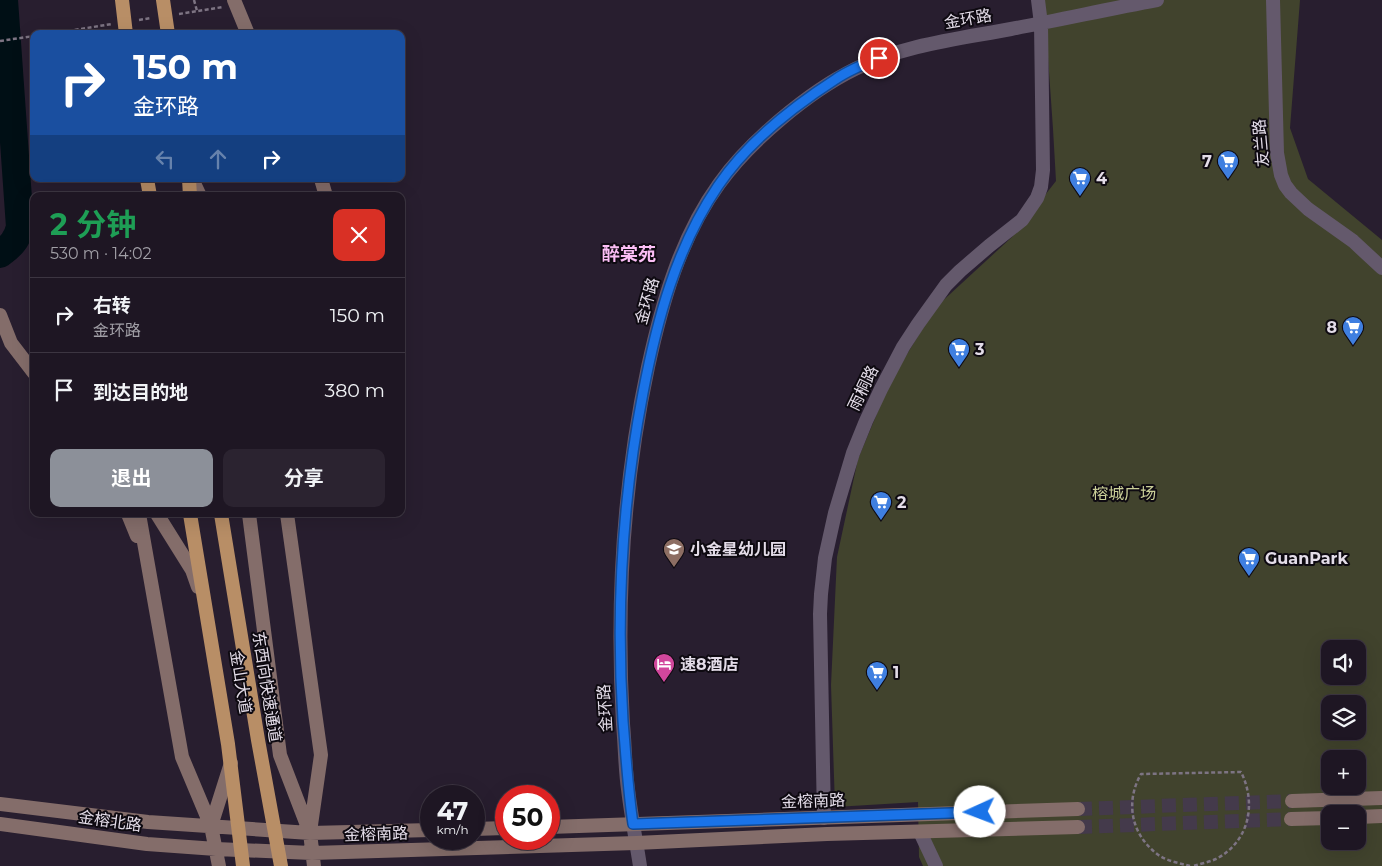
<!DOCTYPE html>
<html lang="zh">
<head>
<meta charset="utf-8">
<style>
	body { margin:0; font-family:Montserrat,"Noto Sans SC",sans-serif; background:#2b2330; color:#f1f3f6; height:100vh; display:flex; flex-direction:column; font-size:19px; white-space:nowrap }
	* { box-sizing:border-box; margin:0 }
	p { font-size:16px; color:#a19fa6 }
	.icon { flex:none; width:28px; height:28px; fill:none; stroke:currentColor; stroke-width:2; stroke-linecap:round; stroke-linejoin:round }
	.map { position:relative; flex:1; overflow:hidden }
	.sheet { position:absolute; left:30px; top:192px; width:375px; height:325px; display:flex; flex-direction:column; background:#1e1623; border-radius:10px; box-shadow:0 5px 20px #0002,0 0 0 1px #3c3541 }
	.sheet>* { flex:none }
	.top-card { position:absolute; left:30px; top:30px; width:375px; height:152px; border-radius:10px; box-shadow:0 5px 20px #0002,0 0 0 1px #3c3541; background:#1a4fa0; color:#fff; overflow:hidden }
	.buttons { position:absolute; left:1321px; top:640px; display:grid; gap:10px }
	.buttons a { display:grid; place-items:center; width:45px; height:45px; border-radius:10px; background:#1e1623; box-shadow:0 5px 20px #0002,0 0 0 1px #3c3541; font-size:25px }
	.speed { position:absolute; left:420px; top:785px; display:flex; gap:10px; font-size:25px; font-weight:700; text-align:center }
	.speed>* { display:grid; place-content:center; width:65px; height:65px; border-radius:50%; background:#1e1623; box-shadow:0 5px 20px #0002,0 0 0 1px #3c3541; line-height:1 }
	.speed small { font-size:12px; font-weight:400 }
	.speed .limit { border:8px solid #d22; background:#fff; color:#111 }
	.pin { position:absolute; display:grid; place-items:center; width:42px; height:42px; color:#fff; margin:-21px; border:2px solid #fff; border-radius:50%; box-shadow:0 1px 5px #0007 }
	.me { position:absolute; width:55px; margin:-28px; rotate:268deg; stroke-linejoin:round; filter:drop-shadow(0 0 4px #0008) }
	.turn { display:flex; align-items:center; gap:18px; height:105px; padding:0 20px; font-size:22px }
	.turn .icon { width:65px; height:65px; stroke-width:2.5 }
	.turn b { display:block; font-size:35px; line-height:42px }
	.lanes { display:flex; align-items:center; height:48px; padding:0 20px; background:#0003; justify-content:center; gap:25px; direction:ltr }
	.lanes .off { opacity:.35 }
	.round { display:grid; place-items:center; flex:none; width:52px; height:52px; border-radius:10px; background:#2b2330 }
	.headline { display:flex; align-items:center; justify-content:space-between; height:85px; padding:0 20px }
	h1 { font-size:30px; font-weight:700; line-height:38px; color:#1e9e55 }
	.button { display:flex; gap:10px; margin-top:auto; padding:10px 20px }
	.button a { flex:1; height:58px; border-radius:10px; background:#8c9099; color:#fff; font-size:20px; font-weight:700; line-height:58px; text-align:center }
	.button a+a { background:#2b2330; color:#f1f3f6 }
	ul { padding:0; list-style:none }
	li { display:flex; align-items:center; gap:15px; height:75px; padding:0 20px; border-top:1px solid #3c3541 }
	li div { flex:1 }
	li b { display:block; font-size:19px }
	li em { font-style:normal }
	.map>svg:first-child { display:block }
	.green { fill:#41432d; fill-rule:evenodd }
	.lines { fill:none; stroke-linecap:round; stroke-linejoin:round }
	.river { stroke:#000f15; stroke-width:28 }
	.secondary-tunnel { stroke:#443a4b; stroke-width:14; stroke-dasharray:14 7; stroke-linecap:butt }
	.path { stroke:#7d7483; stroke-width:2.5; stroke-dasharray:4 2.5; stroke-linecap:butt }
	.minor { stroke:#64596c; stroke-width:14 }
	.tertiary { stroke:#64596c; stroke-width:14 }
	.secondary { stroke:#846d6a; stroke-width:14 }
	.trunk { stroke:#b88e66; stroke-width:14 }
	.route-casing { stroke:#114b97; stroke-width:12 }
	.route { stroke:#1a73e8; stroke-width:9 }
	.labels { text-anchor:middle; dominant-baseline:central; stroke-width:4; stroke-linejoin:round; paint-order:stroke }
	.street-label { font-size:16px; fill:#e3dce8; stroke:#0e0a11 }
	.poi-label { font-size:16px; font-weight:bold; fill:#e3dce8; stroke:#0e0a11; text-anchor:start }
	.park-label { font-size:16px; fill:#cacf98; stroke:#0e0a11 }
	.neighbourhood-label { font-size:18px; font-weight:bold; fill:#fbbef5; stroke:#0e0a11 }
</style>
</head>
<body>
<div class="map">
<svg width="1382" height="866" viewBox="0 0 1382 866">
	<rect width="100%" height="100%" fill="#281e2f"/>
	<path class="green" d="M1044,0H1300L1290,128L1308,179L1382,240V866H923L919,857L918,802L835,807L831,685L837,557L858,459L891,380L936,307L1012,237L1056,181L1053,129ZM1330,649H1358V676H1330ZM1330,704H1358V731H1330ZM1330,759H1358V786H1330ZM1330,814H1358V841H1330Z"/>
	<g class="lines">
		<path class="river" d="M0,254C11,246 17,240 20,227L4,0"/>
		<path class="secondary-tunnel" d="M1078,809L1292,801
			M1078,827L1291,819"/>
		<path class="path" d="M194,0L197,11
			M179,14L223,7
			M139,20L151,18
			M49,34L112,24
			M0,41L34,36
			M1190,866C1179,863 1166,861 1157,854C1131,834 1125,802 1141,774L1241,772C1257,804 1249,842 1216,859C1209,862 1200,864 1193,866"/>
		<path class="minor" d="M1038,0L1041,24"/>
		<path class="tertiary" d="M1273,0L1277,153L1281,175L1285,185L1291,193L1308,209L1353,241L1382,268
			M824,818L820,614L821,594L825,558L835,513L853,453L866,421L881,389L903,347L918,324L946,285L960,271L989,246L1022,220L1037,198L1041,187L1043,170L1041,24
			M920,832L936,866
			M640,866C636,840 631,815 628,789C625,768 625,745 623,724C616,604 623,484 648,367C662,303 680,238 719,184C749,142 808,92 855,69C903,45 958,39 1011,29C1060,20 1108,9 1157,0"/>
		<path class="secondary" d="M234,0L248,34
			M192,179L200,196
			M321,179L326,196
			M0,315L11,343L34,373
			M128,514L137,536
			M139,514L182,757L211,826
			M157,514L192,570L198,587
			M249,514L280,755L310,833L314,866
			M287,514L321,755L310,832
			M1292,801L1382,798
			M0,804L148,822L310,833L431,830
			M1358,817L1382,816
			M1291,819L1330,818
			M0,824L147,844L216,849L312,853L636,843L827,834L1078,827
			M549,827L1078,809
			M474,829L506,828
			M219,866L211,826L231,763"/>
		<path class="trunk" d="M122,0L126,34
			M163,0L168,34
			M147,179L150,196
			M189,179L190,196
			M190,514L228,744L243,866
			M221,514L258,740L281,866"/>
	</g>
	<g class="lines">
		<g class="route-casing">
			<path id="route" d="M879,58C864,64 849,70 836,79C794,106 746,144 718,186C676,248 657,320 643,393C622,501 616,611 623,721C626,756 628,790 633,824L980,812"/>
		</g>
		<use href="#route" class="route"/>
	</g>
	<defs>
		<g id="supermarket-pin" transform="scale(1.125)"><path d="M0 17L-7.5 6A9.5 9.5 0 1 1 7.5 6Z" fill="#3f7fe0" stroke="#0e0a11"/><path d="M-6-5.5h2.5l.6 2H6L4.5 2H-2.5L-4.4-4H-6ZM-1.5 3.2a1.3 1.3 0 1 0 .1 0ZM3 3.2a1.3 1.3 0 1 0 .1 0Z" fill="#fff"/></g>
		<g id="school-pin" transform="scale(1.125)"><path d="M0 17L-7.5 6A9.5 9.5 0 1 1 7.5 6Z" fill="#8d6e63" stroke="#0e0a11"/><path d="M0-5L7-2L0 1L-7-2ZM-4 1L0 2.5L4 1V4Q0 6-4 4Z" fill="#fff"/></g>
		<g id="hotel-pin" transform="scale(1.125)"><path d="M0 17L-7.5 6A9.5 9.5 0 1 1 7.5 6Z" fill="#d1479c" stroke="#0e0a11"/><path d="M-6-4.5h1.5V1H6V5H4.5V3h-9V5H-6ZM-4 0a1.8 1.8 0 1 1 3.6 0ZM.5 0V-2.5h3Q6-2.5 6 0Z" fill="#fff"/></g>
	</defs>
	<g fill-rule="evenodd">
		<use href="#supermarket-pin" x="1228" y="161"/>
		<use href="#supermarket-pin" x="1080" y="178"/>
		<use href="#supermarket-pin" x="1353" y="327"/>
		<use href="#supermarket-pin" x="959" y="349"/>
		<use href="#supermarket-pin" x="881" y="502"/>
		<use href="#school-pin" x="674" y="549"/>
		<use href="#supermarket-pin" x="1249" y="558"/>
		<use href="#hotel-pin" x="664" y="664"/>
		<use href="#supermarket-pin" x="877" y="672"/>
	</g>
	<g class="labels">
		<g class="street-label">
			<text transform="translate(968 19) rotate(-10)">金环路</text>
			<text transform="translate(1261 143) rotate(-95)">友兰路</text>
			<text transform="translate(647 301) rotate(-74)">金环路</text>
			<text transform="translate(863 388) rotate(-64)">雨桐路</text>
			<text transform="translate(241 682) rotate(81)">金山大道</text>
			<text transform="translate(267 687) rotate(81)">东西向快速通道</text>
			<text transform="translate(605 708) rotate(-93)">金环路</text>
			<text transform="translate(813 801) rotate(-2)">金榕南路</text>
			<text transform="translate(110 821) rotate(8)">金榕北路</text>
			<text transform="translate(376 834) rotate(-2)">金榕南路</text>
		</g>
		<g class="poi-label">
			<text x="1212" y="161" text-anchor="end">7</text>
			<text x="1096" y="178">4</text>
			<text x="1337" y="327" text-anchor="end">8</text>
			<text x="975" y="349">3</text>
			<text x="897" y="502">2</text>
			<text x="690" y="549">小金星幼儿园</text>
			<text x="1265" y="558">GuanPark</text>
			<text x="680" y="664">速8酒店</text>
			<text x="893" y="672">1</text>
		</g>
		<g class="park-label">
			<text x="1124" y="493">榕城广场</text>
		</g>
		<g class="neighbourhood-label">
			<text x="629" y="254">醉棠苑</text>
		</g>
	</g>
</svg>
<div class="buttons">
<a><svg class="icon" aria-label="sound" viewBox="0 0 24 24"><path d="M4 9h4l5-4v14l-5-4H4zM17 9q2 3 0 6"/></svg></a>
<a><svg class="icon" aria-label="layers" viewBox="0 0 24 24"><path d="M12 4l9 5-9 5-9-5zM3 14l9 5 9-5"/></svg></a>
<a>+</a>
<a>−</a>
</div>
<div class="speed"><div>47<small>km/h</small></div><div class="limit">50</div></div>
<div class="pin" style="left:879px;top:58px;background:#d93025"><svg class="icon" aria-label="arrive" viewBox="0 0 24 24"><path d="M6 21V4h12l-3 4 3 4H6"/></svg></div>
<svg class="me" style="left:980px;top:812px" viewBox="-20 -20 40 40"><circle r="19" fill="#fff"/><path d="M0-13L10 11 0 6-10 11z" fill="#1a73e8"/></svg>
<div class="top-card">
<div class="turn"><svg class="icon" aria-label="right" viewBox="0 0 24 24"><path d="M7 20v-9h11M14 6l5 5-5 5"/></svg><div><b>150 m</b>金环路</div></div>
<div class="lanes"><svg class="icon off" aria-label="left" viewBox="0 0 24 24"><path d="M17 20v-9H6M10 6l-5 5 5 5"/></svg><svg class="icon off" aria-label="ahead" viewBox="0 0 24 24"><path d="M12 20V5M6 11l6-6 6 6"/></svg><svg class="icon" aria-label="right" viewBox="0 0 24 24"><path d="M7 20v-9h11M14 6l5 5-5 5"/></svg></div>
</div>
<section class="sheet">
<div class="headline"><div><h1>2 分钟</h1><p>530 m · 14:02</p></div><a class="round" style="background:#d93025;color:#fff"><svg class="icon" aria-label="close" viewBox="0 0 24 24"><path d="M6 6l12 12M18 6L6 18"/></svg></a></div>
<ul>
<li><svg class="icon" aria-label="right" viewBox="0 0 24 24"><path d="M7 20v-9h11M14 6l5 5-5 5"/></svg><div><b>右转</b><p>金环路</p></div><em>150 m</em></li>
<li><svg class="icon" aria-label="arrive" viewBox="0 0 24 24"><path d="M6 21V4h12l-3 4 3 4H6"/></svg><div><b>到达目的地</b></div><em>380 m</em></li>
</ul>
<div class="button"><a>退出</a><a>分享</a></div>
</section>
</div>
</body>
</html>
